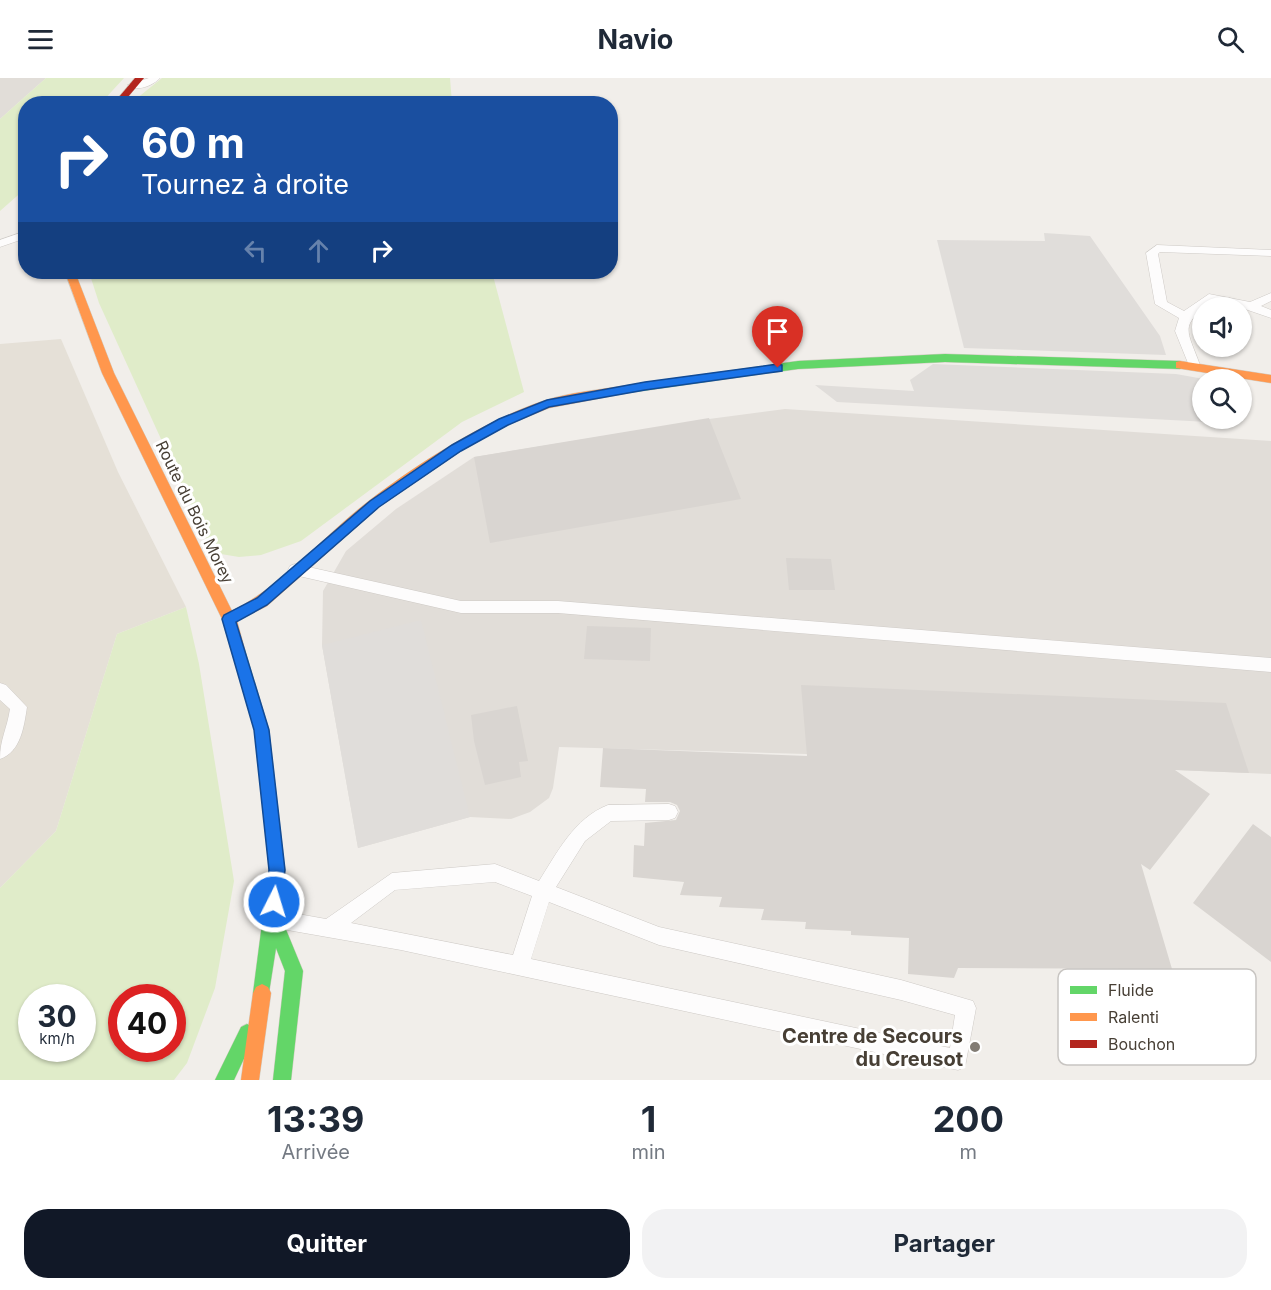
<!DOCTYPE html>
<html lang="fr">
<head>
<meta charset="utf-8">
<style>
	body { margin:0; font-family:Inter,sans-serif; background:#f2f2f3; color:#1f2937; height:100vh; display:flex; flex-direction:column; font-size:22px; white-space:nowrap }
	* { box-sizing:border-box; margin:0 }
	p { font-size:20px; color:#747a83 }
	.icon { flex:none; width:33px; height:33px; fill:none; stroke:currentColor; stroke-width:2; stroke-linecap:round; stroke-linejoin:round }
	.map { position:relative; height:1002px; overflow:hidden }
	.drawer { display:flex; flex-direction:column; background:#fff; flex:1 }
	.drawer>* { flex:none }
	.top-card { position:absolute; left:18px; top:18px; width:600px; height:183px; border-radius:24px; box-shadow:0 2px 4px #0004; background:#1a4fa0; color:#fff; overflow:hidden }
	.fabs { position:absolute; left:1192px; top:219px; display:grid; gap:12px }
	.fabs a { display:grid; place-items:center; width:60px; height:60px; border-radius:50%; background:#fff; box-shadow:0 2px 4px #0004; font-size:30px }
	.speed { position:absolute; left:18px; top:906px; display:flex; gap:12px; font-size:30px; font-weight:700; text-align:center }
	.speed>* { display:grid; place-content:center; width:78px; height:78px; border-radius:50%; background:#fff; box-shadow:0 2px 4px #0004; line-height:1 }
	.speed small { font-size:15px; font-weight:400 }
	.speed .limit { border:9px solid #d22; background:#fff; color:#111 }
	.pin { position:absolute; display:grid; place-items:center; width:51px; height:51px; color:#fff; margin:-62px -26px; border-radius:50% 50% 50% 0; rotate:-45deg; box-shadow:0 0 6px #0007 }
	.pin .icon { rotate:45deg }
	.me { position:absolute; width:66px; margin:-33px; rotate:5deg; stroke-linejoin:round; filter:drop-shadow(0 0 4px #0008) }
	.turn { display:flex; align-items:center; gap:21px; height:126px; padding:0 24px; font-size:27px }
	.turn .icon { width:78px; height:78px; stroke-width:2.5 }
	.turn b { display:block; font-size:42px; line-height:51px }
	.lanes { display:flex; align-items:center; height:57px; padding:0 24px; background:#0003; justify-content:center; gap:30px; direction:ltr }
	.lanes .off { opacity:.35 }
	.eta { display:flex; justify-content:space-evenly; align-items:center; height:102px; text-align:center }
	.eta b { font-size:36px; font-weight:700; line-height:42px }
	.action { display:flex; gap:12px; margin-top:auto; padding:12px 24px }
	.action a { flex:1; height:69px; border-radius:24px; background:#111827; color:#fff; font-size:24px; font-weight:700; line-height:69px; text-align:center }
	.action a+a { background:#f2f2f3; color:#1f2937 }
	header { display:flex; justify-content:space-between; align-items:center; height:78px; padding:0 24px; background:#fff; font-size:27px; font-weight:700 }
	.map>svg:first-child { display:block }
	.residential { fill:#e5e0d7 }
	.industrial { fill:#e1ddd8 }
	.green { fill:#e0ecc9; fill-rule:evenodd }
	.parking { fill:#e0ddda }
	.building { fill:#d9d5d1 }
	.lines { fill:none; stroke-linecap:round; stroke-linejoin:round }
	.lane-casing { stroke:#cecac6; stroke-width:1 }
	.fast-casing { stroke:#d2ccc2; stroke-width:1 }
	.slow-casing { stroke:#d2ccc2; stroke-width:1 }
	.jam-casing { stroke:#d2ccc2; stroke-width:1 }
	.lane { fill:#fdfcfc; fill-rule:evenodd }
	.fast { fill:#63d668; fill-rule:evenodd }
	.slow { fill:#ff974d; fill-rule:evenodd }
	.jam { fill:#b3261e; fill-rule:evenodd }
	.route { fill:#1a73e8; stroke:#114b97; stroke-width:1.5 }
	.poi-dot { fill:#827c74; stroke:#fff; stroke-width:2 }
	.labels { text-anchor:middle; dominant-baseline:central; stroke-width:6; stroke-linejoin:round; paint-order:stroke }
	.street-label { font-size:16px; fill:#473f35; stroke:#fff }
	.near-poi-label { font-size:20px; font-weight:bold; fill:#473f35; stroke:#fff; text-anchor:end }
	.key { fill:#fff; stroke:#c8c5c2; stroke-width:1.5 }
	.key-label { font-size:16px; fill:#473f35 }
</style>
</head>
<body>
<header><svg class="icon" aria-label="menu" viewBox="0 0 24 24"><path d="M4 6h16M4 12h16M4 18h16"/></svg>Navio<svg class="icon" aria-label="search" viewBox="0 0 24 24"><circle cx="10" cy="10" r="6"/><path d="M15 15l6 6"/></svg></header>
<div class="map">
<svg width="1271" height="1002" viewBox="0 0 1271 1002">
	<rect width="100%" height="100%" fill="#f1eeea"/>
	<path class="residential" d="M61,261L118,394L186,529L117,556L56,753L0,810V266Z"/>
	<path class="industrial" d="M0,0H46L0,41Z
		M785,331L1271,363V696L806,676L559,669L553,710L549,720L530,734L511,741L470,739L358,770L322,567L323,513L346,473L396,431L474,379L709,341Z"/>
	<path class="green" d="M46,0H124L101,25L26,26L25,111L0,133V41Z
		M162,0H450L452,25H131Z
		M89,194H492L524,314L462,344L301,463L261,477L239,479L221,476L207,462L99,225Z
		M186,529L199,586L234,803L215,910L187,985L174,1002H0V810L56,753L117,556ZM32,920H82V970H32ZM122,920H172V970H122Z"/>
	<path class="parking" d="M1044,155L1090,158L1160,258L1166,277L964,270L937,162L1045,163Z
		M933,286L1176,296L1204,301L1203,340L1221,341L1227,345L837,324L815,307L914,313L910,302Z
		M421,542L470,739L358,770L322,567Z"/>
	<path class="building" d="M709,340L741,421L490,465L474,379Z
		M786,480L831,481L835,512H789Z
		M587,548L651,550L650,583L584,581Z
		M801,607L1226,625L1249,695L1175,692L1210,716L1150,792L1141,786L1172,891L958,890L954,900L908,896L909,860L851,857V853L805,851L806,844L761,842L764,831L719,829L722,819L680,817L684,804L633,799L634,767L644,768L645,745L676,742L680,733L677,727L670,724H645L646,711L600,709L603,670L807,678Z
		M517,628L528,683L519,684L521,699L485,707L474,663L471,637Z
		M1253,746L1271,759V884L1193,825Z"/>
	<g class="lines">
		<g class="lane-casing">
			<path id="lane" d="M149,0H160C152,8 138,14 128,7Z
				M26,153V160L0,169V162Z
				M1157,167L1271,172V178L1160,174L1158,176L1167,224L1184,233L1209,216L1250,224L1271,215V223L1261,228L1271,232V240L1242,230L1211,224C1179,249 1187,251 1200,287L1198,290H1190L1175,253L1179,240L1155,226L1146,175Z
				M295,486L461,523H558L1271,580V594L558,535H461L290,496L288,492L290,488Z
				M0,605L6,607L27,629C24,648 21,674 0,681C0,661 7,651 10,631L0,622Z
				M669,726L675,728L678,734L675,740L669,742L611,743L585,763L556,809L659,849L901,902L973,923L976,930L965,989L958,992L401,872L276,850L269,847L267,841L269,835L276,832L326,841L392,795L495,786L539,803C557,775 574,740 608,727ZM495,804L532,818L513,877L351,845L395,812ZM549,824L659,867L901,922L955,937L950,970L531,881Z"/>
		</g>
		<g class="fast-casing">
			<path id="fast" d="M945,276L1180,283L1186,287L1180,291L945,284L798,291L628,315L622,311L628,307L798,283Z
				M238,566L243,568L245,572L269,652L285,792L280,837L303,893L291,1002H273L285,893L276,870L268,921L262,924L256,921L253,915L269,792L255,652L231,572L233,568Z
				M247,946L253,949L256,955L234,1002H215L241,949Z"/>
		</g>
		<g class="slow-casing">
			<path id="slow" d="M65,194H75L114,295L232,533C285,506 323,458 370,422C419,385 484,343 543,323C570,314 600,312 628,307L634,311L628,315L549,330L508,347L461,373L379,429L267,528L237,543L245,572L243,576L238,578L233,576L231,572L222,541L102,295Z
				M1180,283L1271,297V305L1176,290V284Z
				M262,906L268,909L271,915L259,1002H241L253,915L256,909Z"/>
		</g>
		<g class="jam-casing">
			<path id="jam" d="M135,0H144L122,26H113Z"/>
		</g>
		<use href="#lane" class="lane"/>
		<use href="#fast" class="fast"/>
		<use href="#slow" class="slow"/>
		<use href="#jam" class="jam"/>
	</g>
	<path class="route" d="M778,286L782,287V293L645,312L549,329L508,347L461,373L379,429L267,527L236,544L269,652L285,792L280,830L274,832L269,830L266,824L269,792L254,652L222,541L224,537L257,520L370,423L452,367L499,341L547,322L645,304Z"/>
	<circle class="poi-dot" cx="975" cy="969" r="6"/>
	<g class="labels">
		<g class="street-label">
			<text transform="translate(195 434) rotate(64)">Route du Bois Morey</text>
		</g>
		<g class="near-poi-label">
			<text x="963" y="958">Centre de Secours<tspan x="963" dy="23">du Creusot</tspan></text>
		</g>
	</g>
	<rect x="1058" y="891" width="198" height="96" rx="9" class="key"/>
	<rect x="1070" y="908" width="27" height="8" fill="#63d668"/>
	<rect x="1070" y="935" width="27" height="8" fill="#ff974d"/>
	<rect x="1070" y="962" width="27" height="8" fill="#b3261e"/>
	<g class="key-label">
		<text x="1108" y="918">Fluide</text>
		<text x="1108" y="945">Ralenti</text>
		<text x="1108" y="972">Bouchon</text>
	</g>
</svg>
<div class="fabs">
<a><svg class="icon" aria-label="sound" viewBox="0 0 24 24"><path d="M4 9h4l5-4v14l-5-4H4zM17 9q2 3 0 6"/></svg></a>
<a><svg class="icon" aria-label="search" viewBox="0 0 24 24"><circle cx="10" cy="10" r="6"/><path d="M15 15l6 6"/></svg></a>
</div>
<div class="speed"><div>30<small>km/h</small></div><div class="limit">40</div></div>
<div class="pin" style="left:778px;top:290px;background:#d93025"><svg class="icon" aria-label="arrive" viewBox="0 0 24 24"><path d="M6 21V4h12l-3 4 3 4H6"/></svg></div>
<svg class="me" style="left:274px;top:824px" viewBox="-20 -20 40 40"><circle r="17" fill="#1a73e8" stroke="#fff" stroke-width="3"/><path d="M0-11L8 9 0 5-8 9z" fill="#fff"/></svg>
<div class="top-card">
<div class="turn"><svg class="icon" aria-label="right" viewBox="0 0 24 24"><path d="M7 20v-9h11M14 6l5 5-5 5"/></svg><div><b>60 m</b>Tournez à droite</div></div>
<div class="lanes"><svg class="icon off" aria-label="left" viewBox="0 0 24 24"><path d="M17 20v-9H6M10 6l-5 5 5 5"/></svg><svg class="icon off" aria-label="ahead" viewBox="0 0 24 24"><path d="M12 20V5M6 11l6-6 6 6"/></svg><svg class="icon" aria-label="right" viewBox="0 0 24 24"><path d="M7 20v-9h11M14 6l5 5-5 5"/></svg></div>
</div>
</div>
<section class="drawer">
<div class="eta">
<div><b>13:39</b><p>Arrivée</p></div>
<div><b>1</b><p>min</p></div>
<div><b>200</b><p>m</p></div>
</div>
<div class="action"><a>Quitter</a><a>Partager</a></div>
</section>
</body>
</html>
